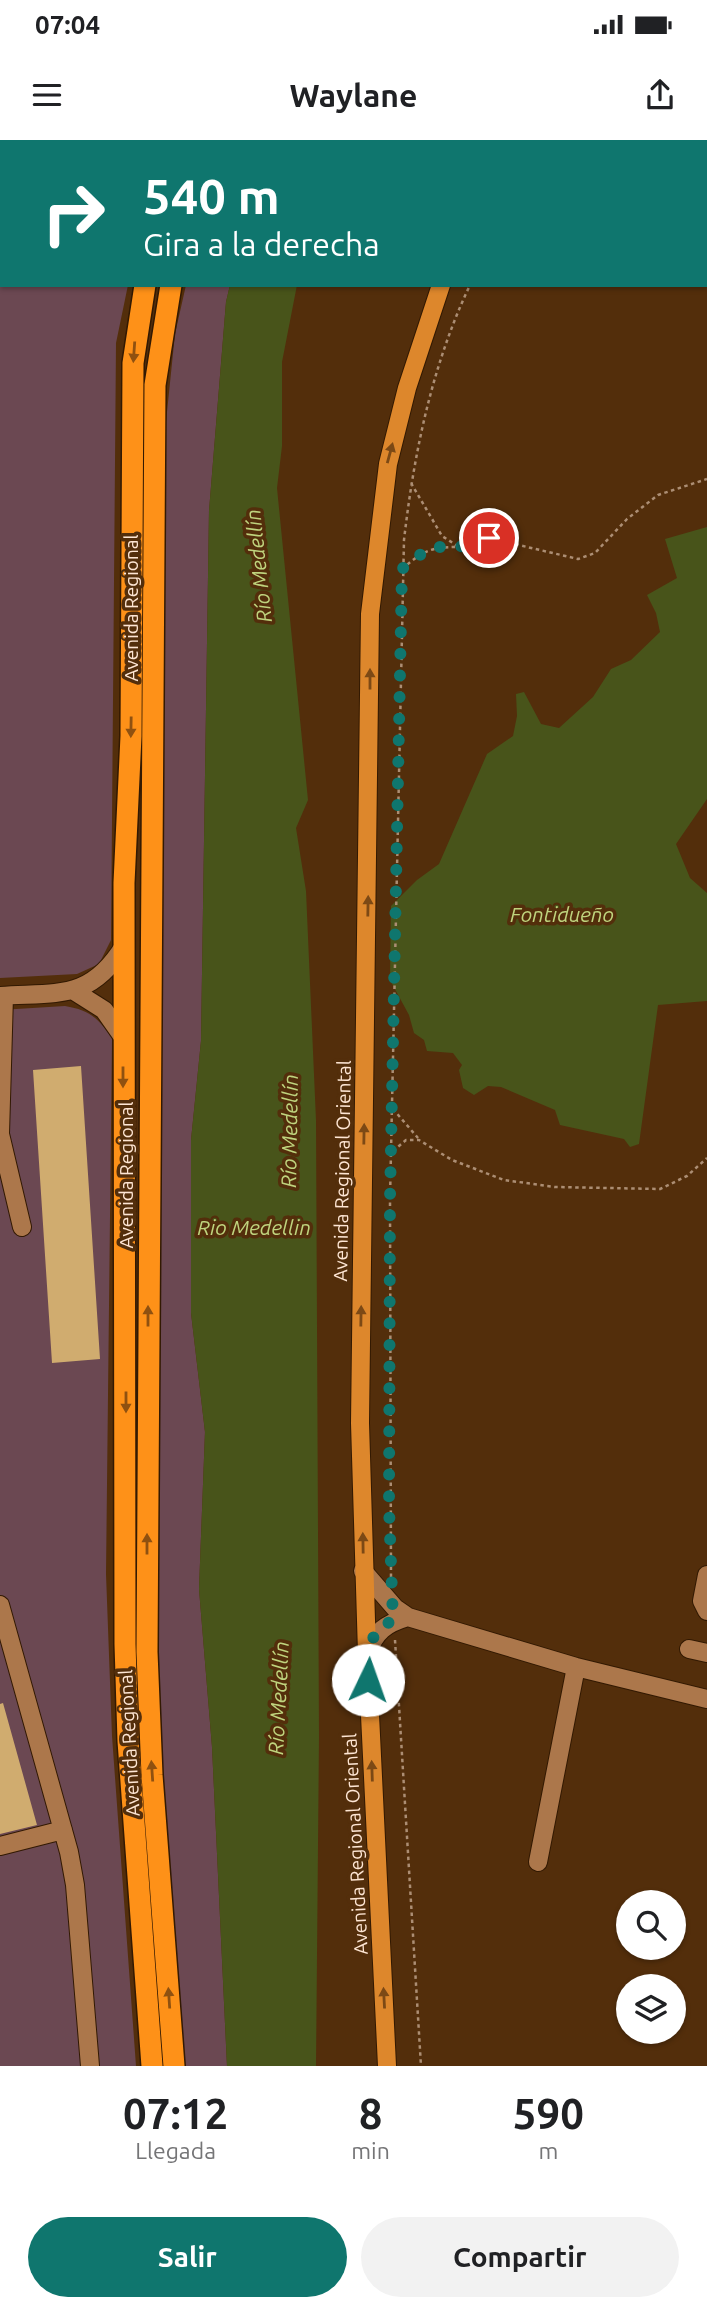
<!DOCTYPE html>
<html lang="es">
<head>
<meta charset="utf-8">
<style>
	body { margin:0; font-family:Ubuntu,sans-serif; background:#f2f2f2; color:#202124; height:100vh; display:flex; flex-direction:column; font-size:26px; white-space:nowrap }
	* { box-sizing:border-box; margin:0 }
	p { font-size:23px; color:#757577 }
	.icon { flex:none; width:38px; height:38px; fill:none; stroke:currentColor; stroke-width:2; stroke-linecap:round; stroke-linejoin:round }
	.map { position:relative; height:1926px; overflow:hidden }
	.panel { display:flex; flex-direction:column; background:#fff; flex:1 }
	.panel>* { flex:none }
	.hud { position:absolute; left:0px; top:0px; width:707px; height:147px; box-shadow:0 2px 5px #0004; background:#0f766e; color:#fff; overflow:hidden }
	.fabs { position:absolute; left:616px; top:1750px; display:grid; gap:14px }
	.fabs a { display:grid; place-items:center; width:70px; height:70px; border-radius:50%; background:#fff; box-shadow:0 2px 5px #0004; font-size:35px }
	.pin { position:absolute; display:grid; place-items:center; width:60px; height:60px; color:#fff; margin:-30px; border:4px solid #fff; border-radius:50%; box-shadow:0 2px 7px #0007 }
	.me { position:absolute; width:77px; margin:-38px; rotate:3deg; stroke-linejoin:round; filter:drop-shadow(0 0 5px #0008) }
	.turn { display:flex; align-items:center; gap:24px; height:147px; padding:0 28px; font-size:32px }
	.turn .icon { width:91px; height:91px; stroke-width:2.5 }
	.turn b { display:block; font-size:49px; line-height:60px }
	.eta { display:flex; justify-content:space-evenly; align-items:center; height:119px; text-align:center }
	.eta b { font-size:42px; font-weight:600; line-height:49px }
	.primary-button { display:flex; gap:14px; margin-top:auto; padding:14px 28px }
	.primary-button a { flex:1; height:80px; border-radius:42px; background:#0f766e; color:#fff; font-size:28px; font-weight:600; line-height:80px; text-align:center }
	.primary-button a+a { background:#f2f2f2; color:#202124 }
	.status { display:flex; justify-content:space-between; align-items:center; height:49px; padding:0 35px; background:#fff; direction:ltr }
	.status svg { height:19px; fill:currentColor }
	header { display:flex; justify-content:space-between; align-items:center; height:91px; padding:0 28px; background:#fff; font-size:32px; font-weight:600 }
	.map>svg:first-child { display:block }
	.green { fill:#6b4852 }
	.water { fill:#48541a }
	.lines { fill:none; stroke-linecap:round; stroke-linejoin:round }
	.stream { stroke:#48541a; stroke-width:4.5 }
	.building { fill:#d0ac6f }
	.minor-casing { stroke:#321902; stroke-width:20 }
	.major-casing { stroke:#321902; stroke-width:20 }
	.highway-casing { stroke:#321902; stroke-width:24 }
	.path { stroke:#ac8e74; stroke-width:2.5; stroke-dasharray:3.5 3.5; stroke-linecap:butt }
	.minor { stroke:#ac774b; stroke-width:18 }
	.major { stroke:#dd872c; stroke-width:18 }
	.highway { stroke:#fe9118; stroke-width:21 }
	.oneway { fill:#8f5110 }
	.oneway2 { fill:#7c4915 }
	.route { stroke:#0f766e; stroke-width:12; stroke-dasharray:0 21.6 }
	.labels { text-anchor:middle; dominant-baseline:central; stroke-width:7; stroke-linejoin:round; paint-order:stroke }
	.street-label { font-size:19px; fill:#fee6d4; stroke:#532e0b }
	.water-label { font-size:21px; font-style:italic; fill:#bfd47e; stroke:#532e0b }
</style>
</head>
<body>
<div class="status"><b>07:04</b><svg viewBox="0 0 49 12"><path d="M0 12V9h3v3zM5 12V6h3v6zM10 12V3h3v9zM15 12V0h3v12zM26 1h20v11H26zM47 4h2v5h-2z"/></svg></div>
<header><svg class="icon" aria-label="menu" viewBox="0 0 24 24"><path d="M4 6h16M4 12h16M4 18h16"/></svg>Waylane<svg class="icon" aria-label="share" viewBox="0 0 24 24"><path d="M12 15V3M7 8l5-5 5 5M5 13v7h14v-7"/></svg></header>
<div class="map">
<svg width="707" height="1926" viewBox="0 0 707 1926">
	<rect width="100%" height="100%" fill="#532e0b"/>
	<path class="green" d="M0,119L2,145H128L116,203L111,800L99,824L77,834L0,838Z
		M186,145H230L226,162L209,371L201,901L191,1000V1173L205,1292L199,1449L212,1607L227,1926H183L165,1672L155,1456L164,301L175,194Z
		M65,866C89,870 99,878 112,899L106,1434L112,1596L136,1926H0V870Z"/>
	<path class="water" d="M230,145H297L282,222V306L277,348L308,660L296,688L306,751L316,980L319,1596L316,1926H227L212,1607L199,1449L205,1292L191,1173V1000L201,901L209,371L226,162Z
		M707,387V659L676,704L690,738L707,753V861L658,865L639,1004L630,1007L624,999L560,985L555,970L501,947L488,946L474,955L463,948L459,930L462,925L453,913L427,911L424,900L414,893L409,875L390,840L391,766L417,740L439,724L487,614L513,596L517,576L516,554L524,552L541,584L559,588L593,557L611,529L631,520L660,492L656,473L647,455L677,438L665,399Z"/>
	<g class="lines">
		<path class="stream" d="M0,103L2,102"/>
	</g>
	<path class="building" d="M81,926L100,1219L52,1223L33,930Z
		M3,1563L37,1685L0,1694V1564Z"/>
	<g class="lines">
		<g class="minor-casing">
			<path id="minor" d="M113,2L117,0
				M0,50H2
				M74,851L104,870L123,897
				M0,856C58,852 90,861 124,806
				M0,994L4,856
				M0,994L22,1087
				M363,1431L395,1468L408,1477L576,1527L707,1559
				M707,1435L702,1461L707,1471
				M0,1465L69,1712L75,1745L90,1926
				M689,1509L707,1513
				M367,1513C376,1491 385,1484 408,1477
				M0,1706L63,1690
				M538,1722L576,1527"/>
		</g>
		<g class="major-casing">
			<path id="major" d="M514,2L515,0
				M387,1926L367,1513L360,1283L370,474L388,324L407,248L441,145"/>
		</g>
		<g class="highway-casing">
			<path id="highway" d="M199,2L200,0
				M228,2L229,0
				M145,145L133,223L131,596L124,743L125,1504L128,1601L152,1926
				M171,145L155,245L147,1512L152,1635L174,1926"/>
		</g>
		<path class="path" d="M74,2L78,0
			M549,2L550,0
			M0,33L2,32
			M411,343L442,396L459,407L489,398L578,419L595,413L627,379L658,355L707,339
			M402,429C423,411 430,407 458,407
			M393,969L418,998
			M393,1011L406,1000H419L452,1020L504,1040L555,1047L660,1049L687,1036L707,1018
			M391,1437L390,1059L404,400C414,313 432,225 470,145
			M395,1500L421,1926"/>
		<use href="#minor" class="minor"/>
		<use href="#major" class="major"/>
		<use href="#highway" class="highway"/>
	</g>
	<defs><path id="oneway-solid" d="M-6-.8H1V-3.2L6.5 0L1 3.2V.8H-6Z" transform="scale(1.75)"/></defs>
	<g class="oneway">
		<use href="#oneway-solid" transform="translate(134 212) rotate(94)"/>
		<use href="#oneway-solid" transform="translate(131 587) rotate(91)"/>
		<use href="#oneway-solid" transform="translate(123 937) rotate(90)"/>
		<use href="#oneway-solid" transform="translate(148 1176) rotate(-90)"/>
		<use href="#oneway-solid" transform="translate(126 1262) rotate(90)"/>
		<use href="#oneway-solid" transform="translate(147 1404) rotate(-90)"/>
		<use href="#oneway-solid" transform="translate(152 1631) rotate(-94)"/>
		<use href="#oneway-solid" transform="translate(169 1858) rotate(-94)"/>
	</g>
	<g class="oneway2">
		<use href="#oneway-solid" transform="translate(390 313) rotate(-75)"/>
		<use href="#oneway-solid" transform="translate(370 539) rotate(-90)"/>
		<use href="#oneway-solid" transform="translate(368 766) rotate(-89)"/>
		<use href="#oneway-solid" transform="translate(364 994) rotate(-89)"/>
		<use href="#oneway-solid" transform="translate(361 1176) rotate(-89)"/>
		<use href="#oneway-solid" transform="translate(363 1403) rotate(-91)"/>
		<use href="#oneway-solid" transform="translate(372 1631) rotate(-92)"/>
		<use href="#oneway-solid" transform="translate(384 1858) rotate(-93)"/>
	</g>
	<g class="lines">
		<path class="route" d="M368,1540C367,1517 367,1490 393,1481L389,1367L390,1059L402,429L418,416L435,407H459L489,398"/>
	</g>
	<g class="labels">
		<g class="street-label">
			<text transform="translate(131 468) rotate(-90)">Avenida Regional</text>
			<text transform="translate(342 1031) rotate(-89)">Avenida Regional Oriental</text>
			<text transform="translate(126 1035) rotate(-90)">Avenida Regional</text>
			<text transform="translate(129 1603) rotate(-93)">Avenida Regional</text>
			<text transform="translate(355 1704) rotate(-93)">Avenida Regional Oriental</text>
		</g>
		<g class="water-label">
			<text transform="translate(258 426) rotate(-96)">Río Medellín</text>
			<text x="562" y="774">Fontidueño</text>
			<text transform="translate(289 991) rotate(-89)">Río Medellín</text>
			<text x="254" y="1087">Rio Medellin</text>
			<text transform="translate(278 1558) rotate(-87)">Río Medellín</text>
		</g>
	</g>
</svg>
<div class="fabs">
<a><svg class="icon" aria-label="search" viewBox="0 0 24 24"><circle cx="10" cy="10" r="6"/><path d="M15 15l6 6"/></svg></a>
<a><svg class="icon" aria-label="layers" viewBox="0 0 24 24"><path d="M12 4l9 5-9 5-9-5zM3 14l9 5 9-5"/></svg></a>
</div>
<div class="pin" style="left:489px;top:398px;background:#d93025"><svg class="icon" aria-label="arrive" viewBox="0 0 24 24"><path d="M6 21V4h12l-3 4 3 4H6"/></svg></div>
<svg class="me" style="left:368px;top:1540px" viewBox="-20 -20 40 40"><circle r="19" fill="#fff"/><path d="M0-13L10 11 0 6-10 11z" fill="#0f766e"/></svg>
<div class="hud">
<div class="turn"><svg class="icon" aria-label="right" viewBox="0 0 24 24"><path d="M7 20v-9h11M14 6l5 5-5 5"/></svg><div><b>540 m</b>Gira a la derecha</div></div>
</div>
</div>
<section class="panel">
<div class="eta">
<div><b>07:12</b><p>Llegada</p></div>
<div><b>8</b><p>min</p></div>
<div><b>590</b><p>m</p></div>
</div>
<div class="primary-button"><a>Salir</a><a>Compartir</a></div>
</section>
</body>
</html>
